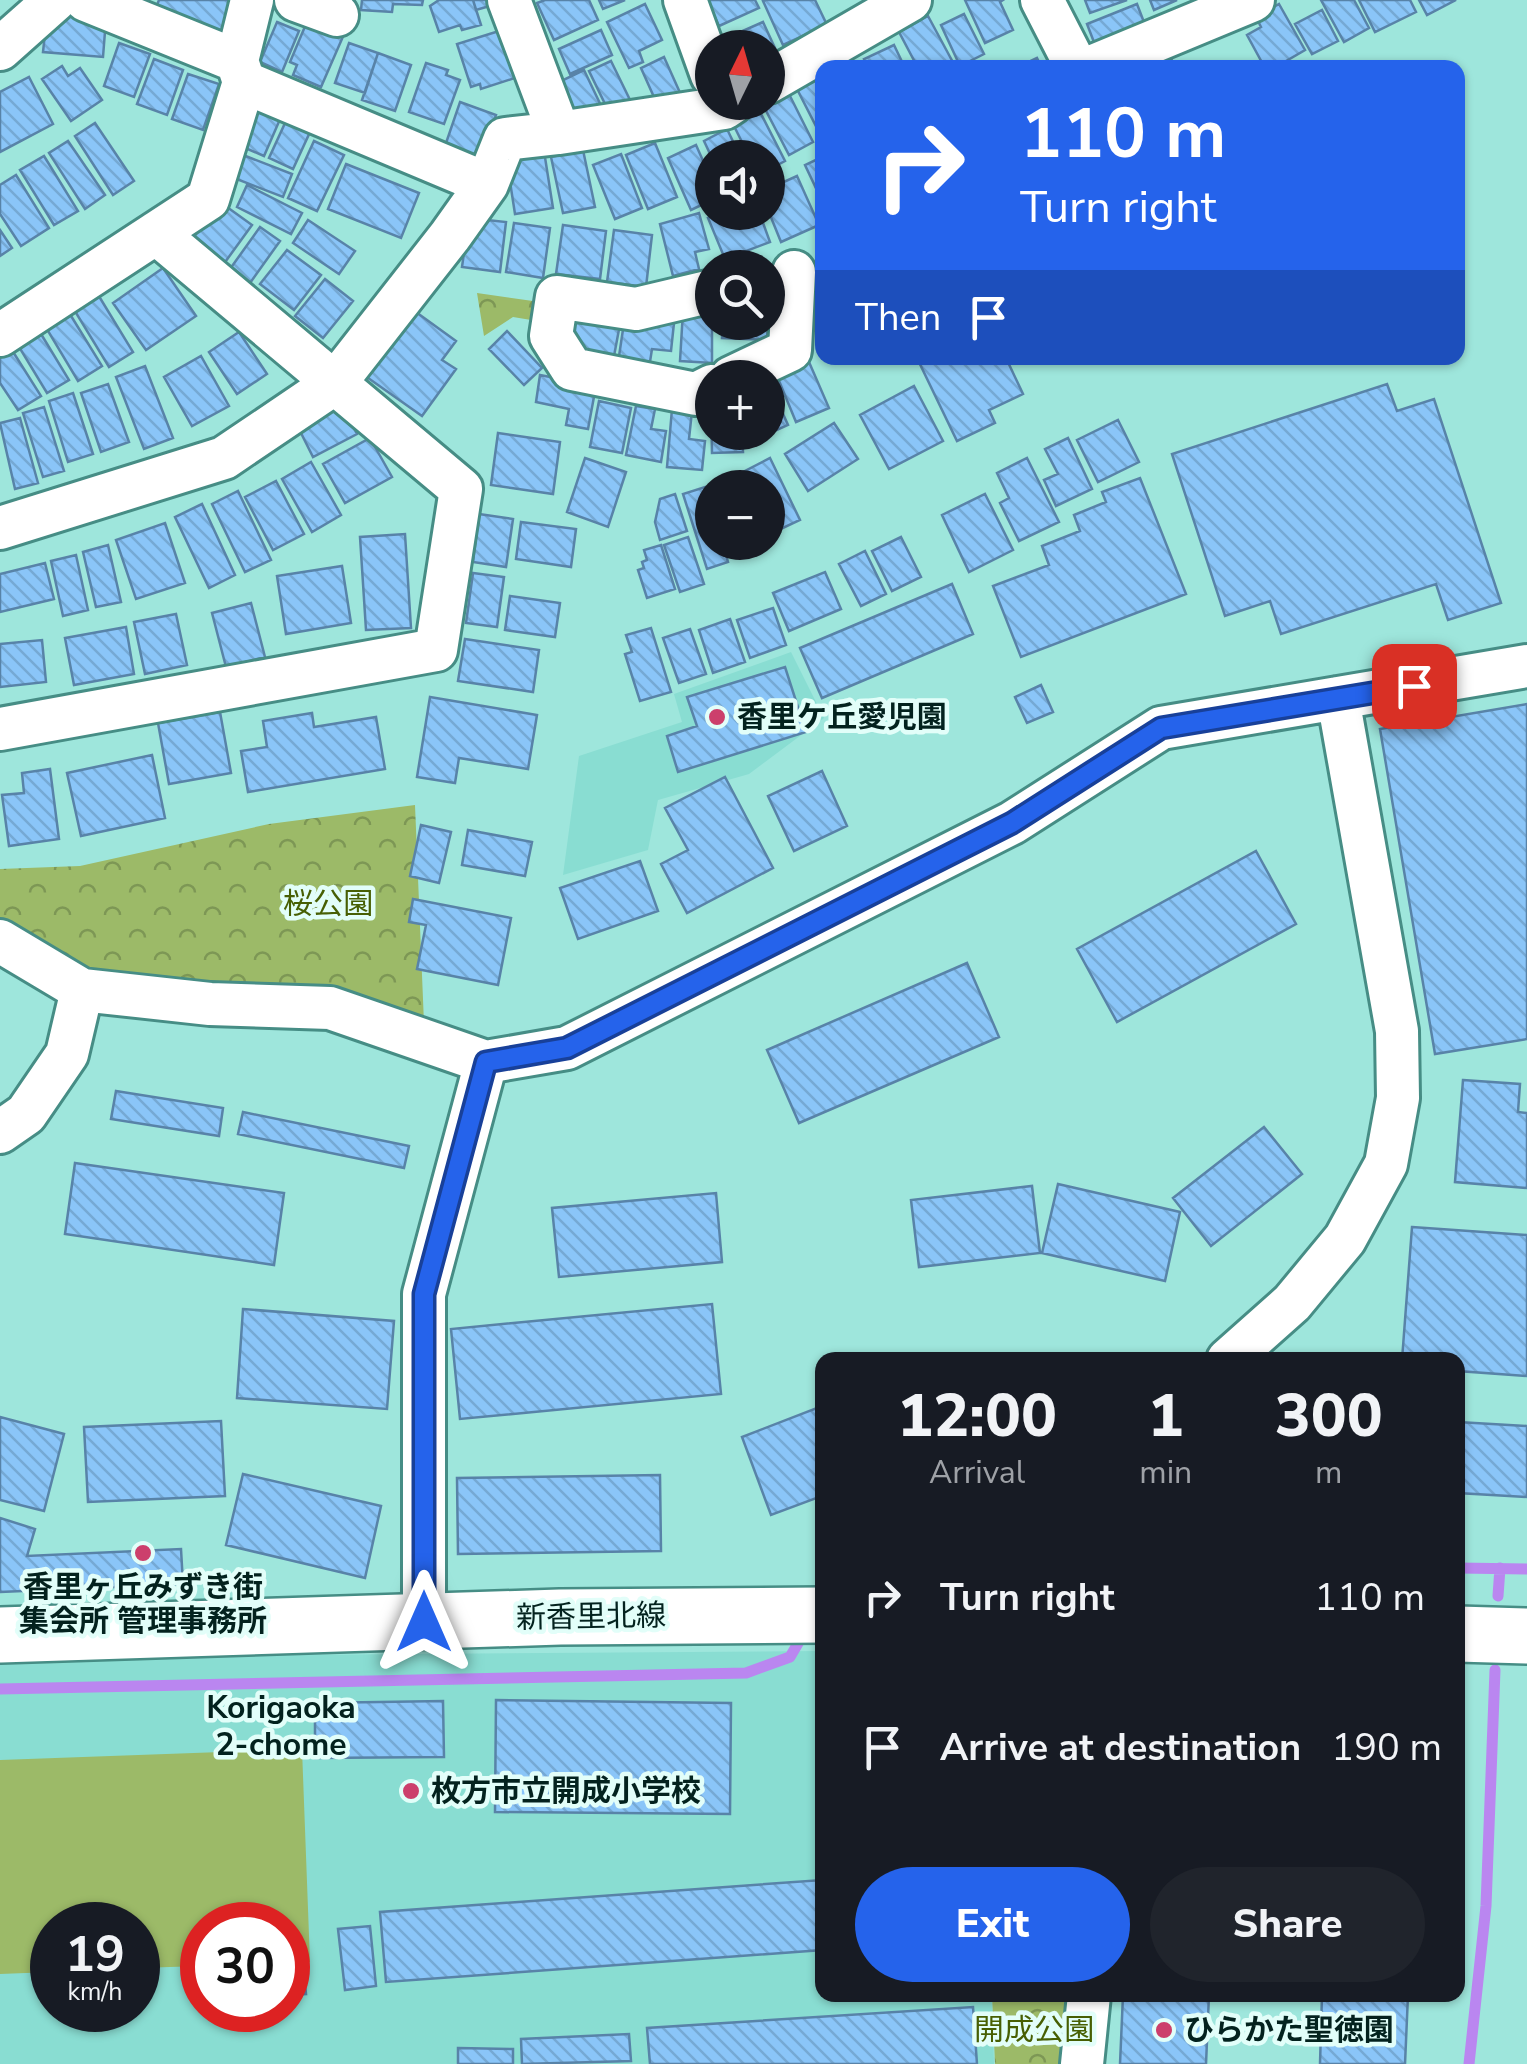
<!DOCTYPE html>
<html lang="en">
<head>
<meta charset="utf-8">
<style>
	body { margin:0; font-family:"Nunito Sans","Noto Sans JP",sans-serif; background:#20242c; color:#f1f3f6; height:100vh; display:flex; flex-direction:column; font-size:38px; white-space:nowrap }
	* { box-sizing:border-box; margin:0 }
	p { font-size:32px; color:#9ea1a6 }
	.icon { flex:none; width:55px; height:55px; fill:none; stroke:currentColor; stroke-width:2; stroke-linecap:round; stroke-linejoin:round }
	.map { position:relative; flex:1; overflow:hidden }
	.drawer { position:absolute; left:815px; top:1352px; width:650px; height:650px; display:flex; flex-direction:column; background:#171b24; border-radius:20px; box-shadow:0 2px 8px #0004 }
	.drawer>* { flex:none }
	.guide { position:absolute; left:815px; top:60px; width:650px; height:305px; border-radius:20px; box-shadow:0 2px 8px #0004; background:#2563eb; color:#fff; overflow:hidden }
	.needle { width:65px; rotate:5deg }
	.tools { position:absolute; left:695px; top:30px; display:grid; gap:20px }
	.tools a { display:grid; place-items:center; width:90px; height:90px; border-radius:50%; background:#171b24; box-shadow:0 2px 8px #0004; font-size:50px }
	.speed { position:absolute; left:30px; top:1902px; display:flex; gap:20px; font-size:50px; font-weight:700; text-align:center }
	.speed>* { display:grid; place-content:center; width:130px; height:130px; border-radius:50%; background:#171b24; box-shadow:0 2px 8px #0004; line-height:1 }
	.speed small { font-size:25px; font-weight:400 }
	.speed .limit { border:15px solid #d22; background:#fff; color:#111 }
	.pin { position:absolute; display:grid; place-items:center; width:85px; height:85px; color:#fff; margin:-42px; border-radius:20px; box-shadow:0 5px 15px #0006 }
	.me { position:absolute; width:110px; margin:-55px; rotate:0deg; stroke-linejoin:round; filter:drop-shadow(0 0 8px #0008) }
	.turn { display:flex; align-items:center; gap:35px; height:210px; padding:0 40px; font-size:45px }
	.turn .icon { width:130px; height:130px; stroke-width:2.5 }
	.turn b { display:block; font-size:70px; line-height:85px }
	.then { display:flex; align-items:center; height:95px; padding:0 40px; background:#0003; gap:20px; font-size:38px }
	.eta { display:flex; justify-content:space-evenly; align-items:center; height:170px; text-align:center }
	.eta b { font-size:60px; font-weight:800; line-height:70px }
	.button { display:flex; gap:20px; margin-top:auto; padding:20px 40px }
	.button a { flex:1; height:115px; border-radius:60px; background:#2563eb; color:#fff; font-size:40px; font-weight:800; line-height:115px; text-align:center }
	.button a+a { background:#20242c; color:#f1f3f6 }
	ul { padding:0; list-style:none }
	li { display:flex; align-items:center; gap:30px; height:150px; padding:0 40px }
	li div { flex:1 }
	li b { display:block; font-size:38px }
	li em { font-style:normal }
	.map>svg:first-child { display:block }
	.built { fill:#89ddd2; fill-rule:evenodd }
	.park { fill:url(#park-crowns) }
	.pitch { fill:#9cba68 }
	.lines { fill:none; stroke-linecap:round; stroke-linejoin:round }
	.stream { stroke:#ba86f0; stroke-width:11 }
	.building { fill:url(#building-back-hatch); stroke:#5883a8; stroke-width:2.5 }
	.minor-casing { stroke:#468d85; stroke-width:48 }
	.tertiary-casing { stroke:#468d85; stroke-width:60 }
	.minor { stroke:#fff; stroke-width:42 }
	.tertiary { stroke:#fff; stroke-width:55 }
	.route-casing { stroke:#184099; stroke-width:25 }
	.route { stroke:#2563eb; stroke-width:18 }
	.poi-dot { fill:#cc3f6c; stroke:#e2fef9; stroke-width:4 }
	.labels { text-anchor:middle; dominant-baseline:central; stroke-width:9; stroke-linejoin:round; paint-order:stroke }
	.poi-label { font-size:30px; font-weight:bold; fill:#03221e; stroke:#e2fef9; text-anchor:start }
	.park-label { font-size:30px; fill:#475f03; stroke:#e2fef9 }
	.street-label { font-size:30px; fill:#03221e; stroke:#e2fef9 }
	.neighbourhood-label { font-size:32px; font-weight:bold; fill:#03221e; stroke:#e2fef9 }
</style>
</head>
<body>
<div class="map">
<svg width="1527" height="2064" viewBox="0 0 1527 2064">
	<defs>
		<pattern id="park-crowns" width="20" height="18" patternUnits="userSpaceOnUse" patternTransform="scale(2.5)"><rect width="20" height="18" fill="#9cba68"/><path d="M2 6a3 3 0 1 1 6 0M12 15a3 3 0 1 1 6 0" fill="none" stroke="#7d9755"/></pattern>
		<pattern id="building-back-hatch" width="6" height="6" patternUnits="userSpaceOnUse" patternTransform="scale(2.5)"><rect width="6" height="6" fill="#8ac5f8"/><path d="M-1 5l2 2M0 0l6 6M5-1l2 2" fill="none" stroke="#75a9d4"/></pattern>
	</defs>
	<rect width="100%" height="100%" fill="#9ee6dc"/>
	<path class="built" d="M791,652L824,718L749,774L658,800L648,850L563,875L579,756L682,722L674,694Z
		M822,1651V1995H992L994,2064H0V1657ZM52,1925H138V2010H52ZM202,1925H288V2010H202Z"/>
	<path class="park" d="M477,293L540,302L537,321L513,317L484,336Z
		M415,805L424,1023L211,987L88,974L0,922V869L80,866L269,824Z
		M992,1995H1076L1069,2064H995Z"/>
	<path class="pitch" d="M302,1749L310,1962L288,1963V1925H202V1966L138,1968V1925H52V1972L0,1974V1760Z"/>
	<g class="lines">
		<path class="stream" d="M1458,1568L1527,1569
			M1498,1596L1500,1568
			M0,1689L746,1673L790,1657L804,1633
			M1469,2064L1486,1906L1495,1670"/>
	</g>
	<path class="building" d="M159,0H236L220,38L155,10Z
		M362,0H423L422,5L393,4L392,12L361,10Z
		M439,0H473L481,25L462,30L460,25L439,32L430,6Z
		M473,0H492L493,5L476,10Z
		M545,0H589L598,20L554,40L537,3Z
		M599,0H625L603,9Z
		M707,0H755L759,8L719,26Z
		M766,0H815L827,25L783,45L763,1Z
		M965,0H1003L1000,2L1013,30L985,43Z
		M1085,0H1127L1090,13Z
		M1150,0H1177L1154,10Z
		M1321,0H1354L1369,28L1344,42Z
		M1359,0H1410L1416,12L1375,32Z
		M1419,0H1456L1427,15Z
		M645,4L662,40L639,51L643,62L629,68L607,22Z
		M1137,4L1147,30L1097,50L1087,24Z
		M1279,4L1305,50L1274,68H1265L1247,35L1261,27L1256,17Z
		M1322,10L1338,41L1312,54L1295,24Z
		M47,14L106,19L103,57L43,52Z
		M964,14L984,54L960,66L941,25Z
		M928,16L956,68H918L899,32Z
		M309,17L345,32L321,87L293,75L297,65L290,62Z
		M277,22L299,31L282,72L260,62Z
		M763,22L779,57L768,62V48H726L722,40Z
		M512,27L527,74L481,89L480,84L471,87L457,44Z
		M601,30L612,55L570,74L559,49Z
		M119,43L150,54L134,97L104,86Z
		M349,43L378,53L365,93L335,83Z
		M894,45L905,68H868L864,59Z
		M378,53L411,65L395,111L362,100Z
		M1172,55L1171,68H1112Z
		M664,57L681,95L658,106L641,68Z
		M1037,58L1042,68H1016Z
		M154,59L183,70L167,115L137,104Z
		M611,61L630,100L608,110L589,71Z
		M426,63L448,70L446,75L460,80L444,124L409,112Z
		M62,66L68,76L80,68L102,100L71,121L42,79Z
		M584,70L604,112L578,124L559,82Z
		M188,74L219,84L203,130L172,119Z
		M822,75V138L796,87Z
		M29,77L53,124L0,152V92Z
		M787,90L813,142L789,155L762,103Z
		M460,102L496,115L480,159L445,146Z
		M253,105L281,117L264,156L236,144Z
		M758,108L785,161L768,170V158H750L732,122Z
		M286,121L310,132L293,169L269,158Z
		M95,123L134,181L113,195L75,136Z
		M727,129L741,158H712L704,141Z
		M68,141L105,195L85,209L49,153Z
		M314,141L344,155L317,211L288,198Z
		M655,143L677,197L648,209L626,155Z
		M696,145L712,181V200L691,210L668,158Z
		M583,150L595,207L563,213L551,157Z
		M544,151L553,208L515,214L506,156Z
		M621,154L642,208L615,219L593,165Z
		M243,155L292,174L283,197L234,178Z
		M44,156L78,211L54,225L20,170Z
		M822,157V201L805,165Z
		M346,164L419,193L401,238L328,209Z
		M16,175L49,228L21,246L0,214V185Z
		M797,176L819,225L781,242L768,210V189Z
		M247,185L302,213L291,234L237,207Z
		M220,202L252,225L223,265L190,242Z
		M722,212H759L770,242L725,259L708,218Z
		M699,213L709,249L695,252L699,269L673,276L660,224Z
		M469,218L506,222L500,272L462,267Z
		M308,220L355,251L339,274L293,243Z
		M514,223L550,228L543,278L506,272Z
		M563,225L606,231L600,279L556,274Z
		M260,227L280,241L250,283L230,269Z
		M0,230L12,248L0,256Z
		M614,230L652,235L646,287L607,282Z
		M287,250L321,275L294,310L260,284Z
		M163,268L196,316L146,350L113,303Z
		M325,279L353,301L323,338L295,316Z
		M97,293L133,352L109,367L73,308Z
		M768,301H769L767,340L722,338L723,322H768Z
		M409,307L456,341L442,360L456,369L422,416L361,373Z
		M68,311L102,366L78,381L45,326Z
		M683,311L712,313V363L680,361Z
		M625,316L674,323L671,351L652,349L649,368L618,363Z
		M573,317L620,324L614,356L568,348Z
		M38,329L69,380L47,393L16,342Z
		M507,331L542,368L524,385L489,349Z
		M239,332L267,374L237,394L209,352Z
		M10,347L41,396L18,410L0,383V353Z
		M201,356L229,406L192,426L164,377Z
		M917,358H1006L1023,394L989,410L995,423L957,441Z
		M809,362L829,408L796,422L777,376Z
		M145,366L173,438L144,449L116,377Z
		M540,375L596,386L588,429L566,425L569,409L536,402Z
		M768,381L788,425L757,439L754,432H768Z
		M108,384L129,442L101,452L81,393Z
		M1387,384L1397,411L1434,399L1501,603L1448,620L1436,584L1281,634L1270,601L1225,616L1172,454Z
		M914,386L943,441L889,469L860,415Z
		M73,393L93,454L68,462L49,401Z
		M599,401L631,408L622,453L590,447Z
		M711,402L712,432H742L743,452L712,453Z
		M341,404L357,434L313,457L298,427Z
		M636,406L655,409L651,429L666,431L661,462L626,455Z
		M44,407L64,471L43,477L23,413Z
		M672,409L692,411L689,439L705,441L702,470L667,467Z
		M20,418L38,483L15,489L0,423Z
		M1118,420L1139,462L1098,482L1077,440Z
		M834,423L858,459L808,491L785,454Z
		M498,433L560,442L553,494L491,485Z
		M370,438L392,477L345,503L323,464Z
		M1068,438L1092,489L1056,506L1044,480L1058,474L1045,449Z
		M585,458L626,472L608,527L567,512Z
		M770,458L800,520L770,534L768,488H748L741,473Z
		M1027,458L1059,522L1019,541L1000,503L1009,498L997,473Z
		M311,462L341,515L312,532L282,479Z
		M1140,478L1186,594L1021,657L993,586L1049,565L1042,546L1080,531L1074,515L1106,502L1102,492Z
		M735,479L739,488H713Z
		M276,481L304,534L273,550L245,497Z
		M705,487L712,513V542H722L728,562L707,569L683,494Z
		M238,491L271,560L245,572L212,504Z
		M675,494L687,531L660,540L655,522L660,499Z
		M985,494L1013,550L969,572L942,515Z
		M202,504L235,575L209,588L175,517Z
		M479,514L513,519L506,567L473,562Z
		M521,522L576,529L571,567L516,559Z
		M165,523L185,583L136,599L116,540Z
		M405,534L411,628L366,630L360,537Z
		M688,537L704,584L680,592L664,545Z
		M901,537L921,577L892,591L872,551Z
		M732,542H760L761,543L736,552Z
		M108,545L121,602L96,607L83,552Z
		M661,545L675,589L647,598L638,570L644,568L642,562L647,560L644,550Z
		M865,551L886,594L861,606L839,564Z
		M76,555L88,610L63,616L51,561Z
		M45,563L54,599L0,612V574Z
		M342,566L351,623L286,634L277,576Z
		M825,572L841,609L789,631L773,593Z
		M473,573L504,577L497,627L466,623Z
		M952,584L973,634L822,698L800,648Z
		M510,596L560,603L555,637L505,630Z
		M251,603L265,657L226,667L212,613Z
		M773,608L786,645L750,658L737,620Z
		M176,614L187,665L145,674L134,622Z
		M730,619L745,662L713,673L699,630Z
		M126,627L134,674L74,685L65,638Z
		M651,628L671,692L640,701L625,654L632,652L626,635Z
		M690,629L706,674L679,683L663,638Z
		M465,639L539,650L533,692L458,681Z
		M42,640L46,682L0,687V644Z
		M785,667L806,732L678,772L667,736L697,726L687,697Z
		M1041,685L1053,712L1027,723L1015,697Z
		M430,697L537,715L528,769L459,758L455,783L417,777Z
		M1527,704V1039L1435,1054L1380,729Z
		M220,712L231,773L169,784L158,723Z
		M312,713L314,727L376,717L385,769L248,792L241,751L267,747L263,721Z
		M152,755L165,818L81,836L67,773Z
		M50,769L59,839L9,846L2,795L24,793L22,773Z
		M822,771L847,826L794,851L768,796Z
		M725,777L773,868L687,913L661,864L688,850L665,808Z
		M421,825L451,832L439,883L410,876Z
		M468,830L532,842L525,876L462,865Z
		M1256,851L1296,924L1117,1022L1077,949Z
		M640,861L658,911L578,939L560,888Z
		M413,899L511,918L498,985L417,969L426,925L409,922Z
		M967,963L999,1037L799,1123L767,1050Z
		M1463,1080L1520,1084L1518,1112L1527,1113V1188L1455,1182Z
		M116,1091L223,1108L219,1136L111,1119Z
		M243,1112L409,1146L404,1168L238,1134Z
		M1264,1127L1302,1174L1211,1246L1173,1198Z
		M75,1163L284,1193L274,1265L65,1234Z
		M1058,1184L1180,1212L1165,1281L1042,1253Z
		M1032,1186L1040,1253L919,1267L911,1200Z
		M716,1193L722,1262L559,1277L552,1208Z
		M1412,1227L1527,1235V1376L1458,1371V1360H1402Z
		M712,1304L721,1394L460,1419L451,1329Z
		M243,1309L394,1321L387,1409L237,1398Z
		M822,1406V1496L771,1515L742,1437Z
		M0,1417L64,1434L44,1511L0,1500Z
		M221,1421L225,1496L88,1502L84,1427Z
		M1458,1422L1527,1426V1497L1458,1493Z
		M243,1474L381,1506L365,1578L226,1545Z
		M660,1475L661,1551L458,1554L457,1478Z
		M0,1518L35,1529L27,1556L181,1549L183,1584L0,1592Z
		M496,1700L731,1703L730,1814L495,1812Z
		M443,1701L444,1757L315,1758V1703Z
		M822,1880V1950L386,1982L380,1912Z
		M370,1926L376,1986L345,1990L338,1929Z
		M304,1972L306,1994L288,1995V1973Z
		M1123,1995H1209L1206,2064H1120Z
		M1322,1995H1408L1405,2064H1320Z
		M973,2007L977,2064H650L647,2028Z
		M629,2034L631,2061L522,2064L521,2039Z
		M458,2048L513,2049V2064H458Z"/>
	<g class="lines">
		<g class="minor-casing">
			<path id="minor" d="M86,0L237,61L252,0
				M296,0L337,15
				M509,0L559,133L724,108L733,102
				M685,0L712,75
				M1042,0L1077,68
				M0,49L55,0
				M1089,68L1253,0
				M768,82L910,0
				M487,184L505,139L559,133
				M712,291L636,309L557,297L551,336L572,369L696,394L712,386
				M0,335L208,199L244,82L237,61
				M731,378L790,350L794,272
				M0,528L224,458L335,383L450,236L487,184L244,82
				M0,729L436,650L461,489L156,233
				M0,941L82,990L210,1004L330,1008L486,1062L567,1048L1012,823L1161,728L1527,666
				M0,1132L26,1114L67,1054L82,990
				M1228,1360L1292,1303L1345,1239L1386,1164L1398,1098L1397,1031L1338,698
				M424,1622V1294L486,1062
				M1082,2064L1089,1995"/>
		</g>
		<g class="tertiary-casing">
			<path id="tertiary" d="M1458,1634L1527,1636
				M0,1635L560,1617L822,1615"/>
		</g>
		<use href="#minor" class="minor"/>
		<use href="#tertiary" class="tertiary"/>
	</g>
	<g class="lines">
		<g class="route-casing">
			<path id="route" d="M424,1622V1294L486,1062L567,1048L1012,823L1161,728L1414,686"/>
		</g>
		<use href="#route" class="route"/>
	</g>
	<g class="poi-dot">
		<circle cx="717" cy="717" r="10"/>
		<circle cx="143" cy="1553" r="10"/>
		<circle cx="411" cy="1791" r="10"/>
		<circle cx="1164" cy="2030" r="10"/>
	</g>
	<g class="labels">
		<g class="poi-label">
			<text x="737" y="717">香里ケ丘愛児園</text>
			<text x="143" y="1587" text-anchor="middle">香里ヶ丘みずき街<tspan x="143" dy="34">集会所 管理事務所</tspan></text>
			<text x="431" y="1791">枚方市立開成小学校</text>
			<text x="1184" y="2030">ひらかた聖徳園</text>
		</g>
		<g class="park-label">
			<text x="328" y="904">桜公園</text>
			<text x="1034" y="2030">開成公園</text>
		</g>
		<g class="street-label">
			<text transform="translate(591 1617) rotate(-1)">新香里北線</text>
		</g>
		<g class="neighbourhood-label">
			<text x="281" y="1707">Korigaoka<tspan x="281" dy="37">2-chome</tspan></text>
		</g>
	</g>
</svg>
<div class="tools">
<a><svg class="needle" viewBox="-14 -14 28 28"><path d="M0-13l5 13h-10z" fill="#e53935"/><path d="M0 13l5-13h-10z" fill="#9ea1a6"/></svg></a>
<a><svg class="icon" aria-label="sound" viewBox="0 0 24 24"><path d="M4 9h4l5-4v14l-5-4H4zM17 9q2 3 0 6"/></svg></a>
<a><svg class="icon" aria-label="search" viewBox="0 0 24 24"><circle cx="10" cy="10" r="6"/><path d="M15 15l6 6"/></svg></a>
<a>+</a>
<a>−</a>
</div>
<div class="speed"><div>19<small>km/h</small></div><div class="limit">30</div></div>
<div class="pin" style="left:1414px;top:686px;background:#d93025"><svg class="icon" aria-label="arrive" viewBox="0 0 24 24"><path d="M6 21V4h12l-3 4 3 4H6"/></svg></div>
<svg class="me" style="left:424px;top:1622px" viewBox="-20 -20 40 40"><path d="M0-17L14 15 0 8-14 15z" fill="#2563eb" stroke="#fff" stroke-width="4"/></svg>
<div class="guide">
<div class="turn"><svg class="icon" aria-label="right" viewBox="0 0 24 24"><path d="M7 20v-9h11M14 6l5 5-5 5"/></svg><div><b>110 m</b>Turn right</div></div>
<div class="then">Then<svg class="icon" aria-label="arrive" viewBox="0 0 24 24"><path d="M6 21V4h12l-3 4 3 4H6"/></svg></div>
</div>
<section class="drawer">
<div class="eta">
<div><b>12:00</b><p>Arrival</p></div>
<div><b>1</b><p>min</p></div>
<div><b>300</b><p>m</p></div>
</div>
<ul>
<li><svg class="icon" aria-label="right" viewBox="0 0 24 24"><path d="M7 20v-9h11M14 6l5 5-5 5"/></svg><div><b>Turn right</b></div><em>110 m</em></li>
<li><svg class="icon" aria-label="arrive" viewBox="0 0 24 24"><path d="M6 21V4h12l-3 4 3 4H6"/></svg><div><b>Arrive at destination</b></div><em>190 m</em></li>
</ul>
<div class="button"><a>Exit</a><a>Share</a></div>
</section>
</div>
</body>
</html>
